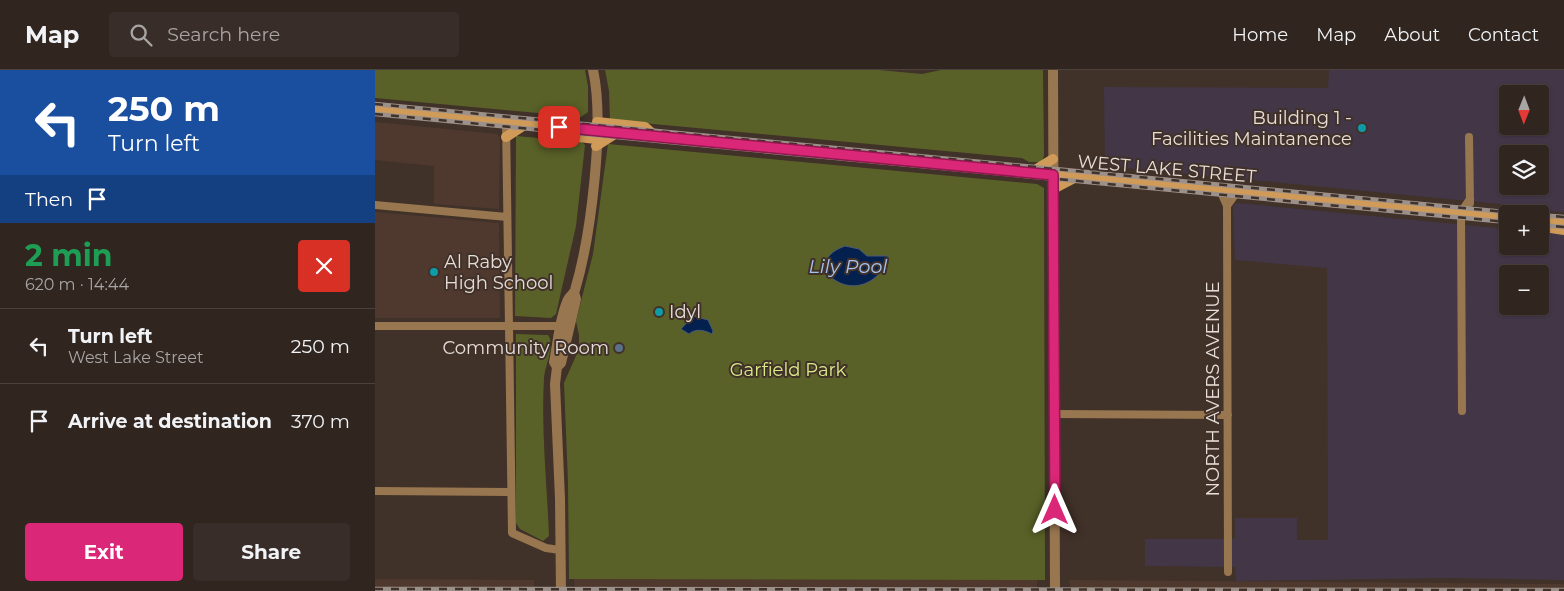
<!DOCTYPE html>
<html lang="en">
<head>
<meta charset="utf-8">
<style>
	body { margin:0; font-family:Montserrat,sans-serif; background:#382d28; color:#f1f3f6; height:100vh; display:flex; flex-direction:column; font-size:19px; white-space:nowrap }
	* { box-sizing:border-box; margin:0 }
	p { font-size:16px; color:#a8a5a4 }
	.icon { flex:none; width:28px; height:28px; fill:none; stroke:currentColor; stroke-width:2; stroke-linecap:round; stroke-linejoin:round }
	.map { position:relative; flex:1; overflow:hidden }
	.drawer { display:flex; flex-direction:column; background:#30251f; width:375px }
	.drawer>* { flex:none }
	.hud { background:#1a4fa0; color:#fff; overflow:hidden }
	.needle { width:32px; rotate:181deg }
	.tools { position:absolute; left:1124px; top:15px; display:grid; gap:10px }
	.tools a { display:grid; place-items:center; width:50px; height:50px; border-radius:5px; background:#30251f; box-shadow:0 1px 4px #0004,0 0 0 1px #4b423d; font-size:25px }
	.pin { position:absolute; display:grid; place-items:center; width:42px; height:42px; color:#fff; margin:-21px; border-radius:10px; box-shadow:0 2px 8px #0006 }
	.me { position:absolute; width:55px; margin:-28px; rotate:0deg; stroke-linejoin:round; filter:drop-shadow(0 0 4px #0008) }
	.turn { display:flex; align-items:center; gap:18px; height:105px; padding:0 25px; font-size:22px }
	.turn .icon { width:65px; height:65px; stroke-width:2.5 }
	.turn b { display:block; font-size:35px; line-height:42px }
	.then { display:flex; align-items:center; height:48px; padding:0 25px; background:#0003; gap:10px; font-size:19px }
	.round { display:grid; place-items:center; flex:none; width:52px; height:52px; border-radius:5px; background:#382d28 }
	.overview { display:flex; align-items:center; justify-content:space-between; height:85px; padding:0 25px }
	h1 { font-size:30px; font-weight:700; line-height:38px; color:#1e9e55 }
	.action { display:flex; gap:10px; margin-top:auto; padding:10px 25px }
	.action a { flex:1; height:58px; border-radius:5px; background:#db2777; color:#fff; font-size:20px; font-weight:700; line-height:58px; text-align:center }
	.action a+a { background:#382d28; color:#f1f3f6 }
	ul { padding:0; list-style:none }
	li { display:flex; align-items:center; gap:15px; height:75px; padding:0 25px; border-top:1px solid #4b423d }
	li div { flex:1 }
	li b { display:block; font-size:19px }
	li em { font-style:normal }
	header { display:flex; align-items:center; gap:30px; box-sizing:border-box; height:70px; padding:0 25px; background:#30251f; border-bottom:1px solid #4b423d }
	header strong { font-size:24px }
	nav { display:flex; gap:28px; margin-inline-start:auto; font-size:18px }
	.search { width:350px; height:45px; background:#382d28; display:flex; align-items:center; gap:12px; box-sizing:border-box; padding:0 18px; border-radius:5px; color:#a8a5a4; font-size:19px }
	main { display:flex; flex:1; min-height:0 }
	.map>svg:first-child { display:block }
	.built { fill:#4f392e }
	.industrial { fill:#433747; fill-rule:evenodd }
	.green { fill:#596128 }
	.water { fill:#04204f; stroke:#485978 }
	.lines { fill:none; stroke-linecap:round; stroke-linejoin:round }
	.minor { stroke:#98764f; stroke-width:8 }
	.tertiary { stroke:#98764f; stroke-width:10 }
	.secondary { stroke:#d09b59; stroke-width:10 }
	.rail-casing { stroke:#9c908a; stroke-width:4.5 }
	.rail { stroke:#403129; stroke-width:2.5; stroke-dasharray:8; stroke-linecap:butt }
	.route-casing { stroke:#8e194d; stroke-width:12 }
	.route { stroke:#db2777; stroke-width:9 }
	.culture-dot { fill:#0f9aa8; stroke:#403129; stroke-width:2 }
	.service-dot { fill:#5c6f8a; stroke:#403129; stroke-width:2 }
	.labels { text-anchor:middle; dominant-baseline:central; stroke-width:4; stroke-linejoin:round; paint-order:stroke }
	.poi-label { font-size:18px; fill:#e8ded9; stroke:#403129; text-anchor:end }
	.street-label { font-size:18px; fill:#e8ded9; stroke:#403129 }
	.park-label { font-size:18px; fill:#dbea89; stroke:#403129 }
	.water-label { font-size:19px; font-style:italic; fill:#a5c2f1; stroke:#403129 }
</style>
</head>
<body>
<header>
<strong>Map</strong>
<div class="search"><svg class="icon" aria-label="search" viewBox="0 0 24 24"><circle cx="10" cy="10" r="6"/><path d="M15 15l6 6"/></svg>Search here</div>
<nav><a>Home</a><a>Map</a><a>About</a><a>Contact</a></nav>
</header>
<main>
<section class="drawer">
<div class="hud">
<div class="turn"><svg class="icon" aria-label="left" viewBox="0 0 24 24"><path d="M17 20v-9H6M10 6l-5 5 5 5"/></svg><div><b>250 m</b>Turn left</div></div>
<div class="then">Then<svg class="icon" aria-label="arrive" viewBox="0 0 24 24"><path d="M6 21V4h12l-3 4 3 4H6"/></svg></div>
</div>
<div class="overview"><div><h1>2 min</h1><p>620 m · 14:44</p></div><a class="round" style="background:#d93025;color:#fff"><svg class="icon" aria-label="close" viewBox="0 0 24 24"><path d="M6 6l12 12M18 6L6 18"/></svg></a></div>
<ul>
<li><svg class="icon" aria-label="left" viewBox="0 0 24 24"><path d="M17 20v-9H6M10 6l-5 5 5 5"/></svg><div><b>Turn left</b><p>West Lake Street</p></div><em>250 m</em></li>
<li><svg class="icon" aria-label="arrive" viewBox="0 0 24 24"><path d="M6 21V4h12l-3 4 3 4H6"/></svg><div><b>Arrive at destination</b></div><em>370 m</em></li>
</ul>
<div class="action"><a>Exit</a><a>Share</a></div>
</section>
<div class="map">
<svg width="1189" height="521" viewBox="0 0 1189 521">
	<rect width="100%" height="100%" fill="#403129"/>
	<path class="built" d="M0,52L122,64L125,68L124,139L59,134V96L0,90Z
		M0,142L124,153L125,248H0Z
		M0,509L159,510V521H0Z
		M199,509L662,510V516L660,521H200Z
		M694,510L1189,514V521H696Z"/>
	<path class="industrial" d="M954,0H1189V142L1171,141L1167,138L730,96L729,17L953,18ZM1132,24H1165V56H1132ZM1132,84H1165V116H1132Z
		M862,133L1132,159V176H1165V161L1189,164V510L1073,508L861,511L860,497L770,496V469H860V448H922V470H953L952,198L860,190L858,136ZM1132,204H1165V236H1132Z"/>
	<path class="green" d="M0,0H210L213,16V42L206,47L0,28Z
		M230,0H504L547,4L566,0H668L669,85L667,92H654L647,88L235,50L234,21Z
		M141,66L207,72L210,75L201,156L181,244L176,248L140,246Z
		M233,74L662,114L669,118L670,510L194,509L193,412L189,313L204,279V265L201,251L218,184Z
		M141,264L170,265H173C181,275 169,297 169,309C166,361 172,414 174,466L168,471L145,459L141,453Z"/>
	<path class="water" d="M470,176L484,179L492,186H513C505,218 468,227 449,199C450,186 459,180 470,176Z
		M318,246L333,250L338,261L337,264C329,260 321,258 314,264L306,259Z"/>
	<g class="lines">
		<path class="minor" d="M131,52L137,463L171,478L185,480
			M1094,67L1095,133
			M845,120L852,136L862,122
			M0,135L132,147
			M852,136L853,502
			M0,256H190
			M1087,341L1086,142L1095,129
			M679,344L853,345
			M0,421L135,422"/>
		<path class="tertiary" d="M678,0L680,521
			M182,297L179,292C183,273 184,251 192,232C193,227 198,225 200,220C216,166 230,54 218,0
			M186,521L185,429L180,314L182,297L186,293L201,229L199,222"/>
		<path class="secondary" d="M0,39L1132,147
			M222,52L270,57L280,66
			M168,55L177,64L221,69
			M131,67L151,54
			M221,76L243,62
			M655,103L678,89
			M678,119L701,107
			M1165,150L1189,152
			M1167,150L1176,158L1189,160"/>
		<g class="rail-casing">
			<path id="rail" d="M0,34L1152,144
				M0,44L1132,152
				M1165,145L1189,147
				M1165,155L1189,157
				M0,519L1189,520"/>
		</g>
		<use href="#rail" class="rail"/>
	</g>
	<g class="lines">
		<g class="route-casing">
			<path id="route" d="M184,57L678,105L680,440"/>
		</g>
		<use href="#route" class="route"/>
	</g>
	<g class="culture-dot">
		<circle cx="987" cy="58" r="5"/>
		<circle cx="59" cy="202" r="5"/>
		<circle cx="284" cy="242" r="5"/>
	</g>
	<circle class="service-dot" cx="244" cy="278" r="5"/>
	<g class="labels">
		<g class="poi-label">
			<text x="977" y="48">Building 1 -<tspan x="977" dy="21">Facilities Maintanence</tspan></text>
			<text x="69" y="192" text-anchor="start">Al Raby<tspan x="69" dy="21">High School</tspan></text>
			<text x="294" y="242" text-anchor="start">Idyl</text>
			<text x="234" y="278">Community Room</text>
		</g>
		<g class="street-label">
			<text transform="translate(792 99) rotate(5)">WEST LAKE STREET</text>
			<text transform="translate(838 319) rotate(-90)">NORTH AVERS AVENUE</text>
		</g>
		<g class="park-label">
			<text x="413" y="300">Garfield Park</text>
		</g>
		<g class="water-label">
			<text x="473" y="196">Lily Pool</text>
		</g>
	</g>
</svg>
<div class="tools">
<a><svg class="needle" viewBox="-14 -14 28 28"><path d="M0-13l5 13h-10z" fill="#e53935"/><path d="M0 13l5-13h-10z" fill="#a8a5a4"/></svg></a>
<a><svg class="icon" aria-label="layers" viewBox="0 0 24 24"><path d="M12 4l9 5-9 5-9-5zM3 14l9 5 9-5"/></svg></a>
<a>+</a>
<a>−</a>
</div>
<div class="pin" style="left:184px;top:57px;background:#d93025"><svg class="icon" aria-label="arrive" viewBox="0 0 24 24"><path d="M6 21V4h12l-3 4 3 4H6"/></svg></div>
<svg class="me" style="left:680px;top:440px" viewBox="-20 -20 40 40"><path d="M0-17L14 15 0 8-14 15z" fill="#db2777" stroke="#fff" stroke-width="4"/></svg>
</div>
</main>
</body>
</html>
